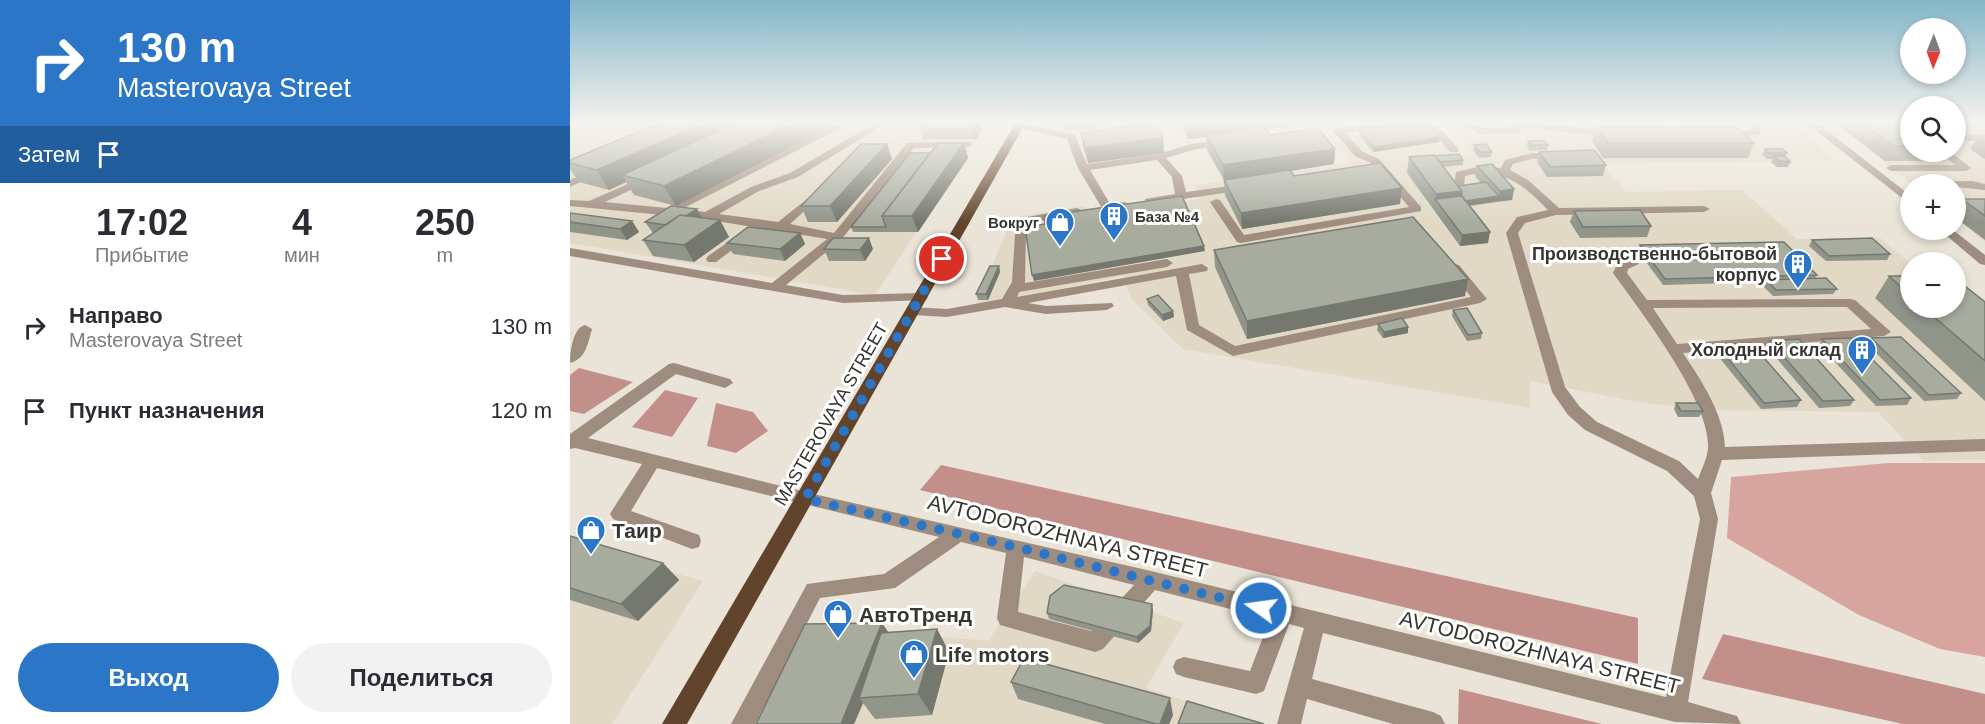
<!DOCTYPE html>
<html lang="ru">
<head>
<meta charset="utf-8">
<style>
	body { margin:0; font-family:Helvetica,sans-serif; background:#f2f2f3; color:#2b2b33; height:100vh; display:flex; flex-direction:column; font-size:22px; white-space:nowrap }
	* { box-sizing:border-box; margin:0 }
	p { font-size:20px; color:#7c7c81 }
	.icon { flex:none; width:33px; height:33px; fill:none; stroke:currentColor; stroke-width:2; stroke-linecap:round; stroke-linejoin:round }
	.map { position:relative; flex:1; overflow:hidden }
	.details { display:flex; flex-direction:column; background:#fff; width:570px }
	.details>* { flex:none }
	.banner { background:#2b76c6; color:#fff; overflow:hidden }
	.needle { width:39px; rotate:181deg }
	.tools { position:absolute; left:1330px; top:18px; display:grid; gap:12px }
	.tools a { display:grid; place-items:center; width:66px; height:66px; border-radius:50%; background:#fff; box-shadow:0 3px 9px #0003; font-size:30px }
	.pin { position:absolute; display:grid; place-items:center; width:51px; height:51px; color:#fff; margin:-26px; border:3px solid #fff; border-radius:50%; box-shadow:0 2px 6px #0007 }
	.me { position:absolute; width:66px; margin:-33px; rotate:284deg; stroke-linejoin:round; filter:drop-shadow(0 0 4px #0008) }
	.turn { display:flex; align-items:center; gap:21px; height:126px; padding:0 18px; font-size:27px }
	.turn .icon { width:78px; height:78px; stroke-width:2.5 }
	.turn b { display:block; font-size:42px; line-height:51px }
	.then { display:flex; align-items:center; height:57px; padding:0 18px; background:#0003; gap:12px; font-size:22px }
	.eta { display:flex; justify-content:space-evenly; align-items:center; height:102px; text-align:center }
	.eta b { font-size:36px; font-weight:700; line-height:42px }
	.cta { display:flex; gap:12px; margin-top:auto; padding:12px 18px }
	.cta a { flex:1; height:69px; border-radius:36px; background:#2b76c6; color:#fff; font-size:24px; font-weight:700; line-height:69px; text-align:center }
	.cta a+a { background:#f2f2f3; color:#2b2b33 }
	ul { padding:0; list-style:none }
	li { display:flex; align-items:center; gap:18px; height:84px; padding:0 18px }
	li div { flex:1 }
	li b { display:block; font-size:22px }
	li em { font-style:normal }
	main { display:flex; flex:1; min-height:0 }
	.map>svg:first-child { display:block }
	.built { fill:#e1d9c5 }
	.green { fill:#d7a49f }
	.forest { fill:#c38f8a }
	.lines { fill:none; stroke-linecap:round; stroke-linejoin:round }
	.minor { fill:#9e8c7f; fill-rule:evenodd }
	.major { fill:#62442d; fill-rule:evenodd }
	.wall { fill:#909489 }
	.shaded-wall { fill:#75786f }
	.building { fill:#a7ac9f; stroke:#75786f; stroke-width:1.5 }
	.route { stroke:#2b76c6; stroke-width:10; stroke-dasharray:0 18 }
	.labels { text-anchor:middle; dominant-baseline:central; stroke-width:6; stroke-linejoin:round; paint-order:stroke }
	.far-poi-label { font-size:15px; font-weight:bold; fill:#363530; stroke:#fff; text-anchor:start }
	.poi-label { font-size:18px; font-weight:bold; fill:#363530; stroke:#fff; text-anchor:end }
	.street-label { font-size:18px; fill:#363530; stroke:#fff }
	.near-poi-label { font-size:21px; font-weight:bold; fill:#363530; stroke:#fff; text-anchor:start }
	.near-street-label { font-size:21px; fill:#363530; stroke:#fff }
</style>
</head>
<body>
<main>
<section class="details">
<div class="banner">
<div class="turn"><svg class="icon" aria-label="right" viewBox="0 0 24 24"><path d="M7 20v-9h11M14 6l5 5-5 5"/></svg><div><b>130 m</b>Masterovaya Street</div></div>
<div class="then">Затем<svg class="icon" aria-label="arrive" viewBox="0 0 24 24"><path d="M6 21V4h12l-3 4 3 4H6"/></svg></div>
</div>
<div class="eta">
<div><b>17:02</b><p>Прибытие</p></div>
<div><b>4</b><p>мин</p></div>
<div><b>250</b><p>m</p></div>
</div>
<ul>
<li><svg class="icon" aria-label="right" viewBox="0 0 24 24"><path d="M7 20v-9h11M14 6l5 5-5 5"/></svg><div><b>Направо</b><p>Masterovaya Street</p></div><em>130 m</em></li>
<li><svg class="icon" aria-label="arrive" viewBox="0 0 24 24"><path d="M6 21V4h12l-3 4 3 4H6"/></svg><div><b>Пункт назначения</b></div><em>120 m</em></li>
</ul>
<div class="cta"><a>Выход</a><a>Поделиться</a></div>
</section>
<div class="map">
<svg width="1415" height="724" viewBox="0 0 1415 724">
	<rect width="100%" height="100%" fill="#e9e4d7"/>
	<path class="built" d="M0,122H397L393,129H414L305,295L0,243Z
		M791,122H850L890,155L899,154L890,136L878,122H1222L1266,161L1032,163L1056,192L1172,190L1227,239L1310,238L1341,264V308H1386L1415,325V460L1354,461L1308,412L1139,410L1073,403L960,381V408L613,349L561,299L553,276L405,306L442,218L512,206L528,213L629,199L626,185L781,163L752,127Z
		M1267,122L1341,152H1386V122H1415V242L1386,218V184H1341Z
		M0,544L133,581L42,724H0Z
		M465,571L614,623L576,688L688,724H192L242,625L418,641Z"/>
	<path class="green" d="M1319,463H1415V657L1370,649L1289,615L1157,538L1161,477Z"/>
	<path class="forest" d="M9,368L63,382L14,414L0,411V375Z
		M95,390L128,398L102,437L62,427Z
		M146,403L183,412L198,431L166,453L137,446Z
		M371,465L1068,618V664L350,490Z
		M1153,634L1415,694V724H1333L1132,679Z
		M889,689L1032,724H888Z"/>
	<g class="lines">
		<path class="minor" d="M271,122H283L112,209L135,212L181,187L220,173L307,122H318L228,177L189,191L149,214L208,222L246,192L252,195L250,197L220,224L264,233L337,143L401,142V146L397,147L344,148L271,240L216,285L273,295L351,293L358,297L356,300L273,303L0,256V248L202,283L257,239L134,219L0,206V200L19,201L76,176L80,177V181L35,202L97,208Z
			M449,122L505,135L517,164L588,154L621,144L659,139V143L623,150L596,158L612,176L616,192L674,184L680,187L674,190L579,204L575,203V199L605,194L602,177L587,160L520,170L540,204L555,202L561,205L555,208L533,210L508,168L497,139L446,127L444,125Z
			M566,122H584L528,135L523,132Z
			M822,122L825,124L820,127L775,133L793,152L809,159L851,207V211L671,243L667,242L640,202L646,199L650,200L674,235L839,207L801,163L785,156L763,131L768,128Z
			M849,122C867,121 876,135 888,148V152H880L860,129Z
			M895,122H905L904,124L912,128L947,127L952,130L947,133L910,134L896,127Z
			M928,122H956L1043,131L1048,134L1043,137L933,125Z
			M1183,122H1193L1190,134L1154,139L1149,136L1154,133L1182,130Z
			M1235,122H1246L1341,196V205Z
			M1386,134L1415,136V142L1386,140Z
			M1370,152H1381L1401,168L1396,171H1321L1316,168L1321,165H1385Z
			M962,153H988L993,156L988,159H962L943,164L940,170L958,180L989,208L1134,206L1140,209L1134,212L986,215L955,223L948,233L995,387L1010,407L1027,422L1109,461L1128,479C1132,468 1139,455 1138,444C1137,397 1071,312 1043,273L1047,264L1063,260L1069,264L1058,269L1057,273L1077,300L1280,299L1285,300L1321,332L1314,336L1113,353C1131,380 1154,414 1155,447L1415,439V451L1152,460L1141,493L1148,519L1118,702L1167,716L1171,724L1105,722L753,633L742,679L863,712L871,716L875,724H823L737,699L731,724H707L734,628L719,624L694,691L686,694L614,677L606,674L603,667L606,660L614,657L680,671L700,619L585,590L533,649L525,652L430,625L427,618L436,553L391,542L325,588L250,598L185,724H161L237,584L314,574L369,537L87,468L61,511L129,535L131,541L129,547L122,549L43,519L40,514L43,509L72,464L5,448L0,449V434L99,364L104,363L160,379L163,383L155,388L106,374L18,438L235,492L581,571L1096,697L1130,519L1124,496L1097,471L1015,430L998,415L982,392L936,233L947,217L978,210C954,185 931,166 895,176L894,187H886L884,185L886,172L911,166L931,168L935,160ZM1277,307L1301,329L1107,344L1083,308ZM454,557L564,585L521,631L448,612Z
			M25,168L29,169V173L0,187V180Z
			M1349,181H1403L1415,184V190L1386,187V184H1343Z
			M507,208L513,211L511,213L456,224L455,283L597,259L603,263L597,267L449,292L447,297L632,264L638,268L637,271L619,274L629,325L665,346L901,297L878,268L884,264L889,265L917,299L910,303L663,356L617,330L606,276L458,303L476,306L542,303L544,306L537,310L476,314L435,307L377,317L342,315L335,311L342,307L377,309L432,299L442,282L446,219Z
			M1370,230H1383L1415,255V265L1410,264Z
			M174,231L178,232V238L146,262H138L136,259L138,256Z
			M15,325L22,329C18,343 16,359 0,363C0,351 3,328 15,325Z"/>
		<path class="major" d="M446,122H456L117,724H92Z"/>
	</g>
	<path class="wall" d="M79,122H273L267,125L261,123L262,126L106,206L64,195L56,182L39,190L9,182L0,169V160L86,124Z
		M356,122L412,130L406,139H353L350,129Z
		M496,122H527V125L526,130H495L494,125Z
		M610,122H748V123L697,129L700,135L765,149L764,164L721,171L724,176L830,204L672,229L655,195L654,180L637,150L636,137L618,139L610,124Z
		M1264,122H1341V152H1380L1374,161H1315Z
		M1386,122H1415V126H1386Z
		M1026,126L1184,143L1178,158H1033L1022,141Z
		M790,131L869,142L803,152L789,136Z
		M511,133L593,138L594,153L518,163L513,147Z
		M1409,134H1415V159L1400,149Z
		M958,141L978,145L977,150L960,151L957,146Z
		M394,143L398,158L348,232H283L281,227L360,153Z
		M317,144L322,159L267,222H238L231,206Z
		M904,145L922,152L921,157L909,158L903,150Z
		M1195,149L1217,153L1215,157L1220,162L1218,167H1207L1201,162L1203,159H1197L1192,154Z
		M969,152L1036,165L1033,176L977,177L967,162Z
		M865,156L893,160V165L873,167L888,186L911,183L905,176L907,166L944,189L942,200L899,206L918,243L890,246L837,173L839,157Z
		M1392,199H1415V240L1386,218V208Z
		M1004,211L1081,226L1077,237L1010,238L1000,222Z
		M0,213L62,221L69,232L57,240L0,232Z
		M132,218L150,220L159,237L124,262L83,256L73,240L83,233L75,222Z
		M230,233L235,244L215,261L163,254L157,243Z
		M1242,240L1320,254L1317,260L1256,261L1239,246Z
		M1070,245L1247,275L1245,278L1267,289L1263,294L1203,296L1193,286L1195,282L1093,285L1068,251Z
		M254,249H303L295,261H259Z
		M644,250L895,296L677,339L645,267Z
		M429,266L430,272L418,300H408L406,294Z
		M1319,276H1341V308H1386L1415,302V401L1305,298Z
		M577,299L603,311L604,317L593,321L578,305Z
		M883,310L912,333L911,339L897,341L882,316Z
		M808,324L838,327V333L813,338L807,330Z
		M1301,338L1391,393L1387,399L1354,401L1297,344Z
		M1252,339L1341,398L1337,405L1306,406L1249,345Z
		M1200,341L1284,400L1280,406L1249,408L1197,347Z
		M1147,345L1231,400L1227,407L1191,409L1144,351Z
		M1106,403L1133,411L1129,417H1108L1104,409Z
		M0,536L93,563L109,580L68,621L0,600Z
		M583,610L581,631L568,643L479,619L477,613Z
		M312,623L318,632L367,629L379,652L362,715L305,719L293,703L284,724H186Z
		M441,682L603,715L599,724H535L448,699Z"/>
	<path class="shaded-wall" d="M136,122H186L52,175L56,182L39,190L27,170Z
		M225,122H260L262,126L106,206L94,186Z
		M409,122H410L412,130L406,139L403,129Z
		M642,122H748V123L637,137L636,135V137L618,139L617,125Z
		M870,137L869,142L803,152L804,147Z
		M593,138L594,153L518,163L515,148Z
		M394,143L398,158L348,232L342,216Z
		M317,144L322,159L267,222L260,206Z
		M765,149L764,164L654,181L653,165Z
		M832,188L830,204L672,229L671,213Z
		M944,189L942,200L928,201L930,191Z
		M892,191L929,196L928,201L890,207L865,199L864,210L866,194Z
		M127,209L133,220L101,225Z
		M150,220L159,237L124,262L114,245Z
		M62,221L69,232L57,240L50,229Z
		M920,232L918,243L890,246L892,235Z
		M230,233L235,244L215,261L210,249Z
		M299,238L303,249L295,261L290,250Z
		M634,246L635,251L464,281L462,275Z
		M429,266L430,272L418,300L416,294Z
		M898,279L895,296L677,339V321Z
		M603,311L604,317L593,321L592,315Z
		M838,327V333L813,338L814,332Z
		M93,563L109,580L68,621L51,604Z
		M582,604L583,610L581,631L568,643L567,637Z
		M312,623L320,635L289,698L293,703L284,724H271Z
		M367,629L379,652L362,715L348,694Z
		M600,698L603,715L599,724H590Z"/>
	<path class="building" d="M92,122H136L27,170L0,163V160Z
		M168,122H225L94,186L52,175Z
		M356,122H409L403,129H350Z
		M496,122H526L525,125H494Z
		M615,122H642L617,125Z
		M854,122L870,137L804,147L790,131Z
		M1290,122H1341V146H1323Z
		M586,123L593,138L515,148L511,133Z
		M1026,126L1167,127L1184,143H1038Z
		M695,127L700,135L748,128L765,149L653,165L636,135Z
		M958,141H975L978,145H961Z
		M368,143H394L342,216H312Z
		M291,144H317L260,206H231Z
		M916,144L922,152H910L904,145Z
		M1195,149H1212L1217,153H1199Z
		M1024,150L1036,165L980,167L969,152Z
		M340,153H360L312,216L316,227H281Z
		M889,154L893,160L869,162L865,156Z
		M864,155L892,191L866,194L839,157Z
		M1204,156H1215L1220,162L1209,161Z
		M810,163L832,188L671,213L654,180L720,170L724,176Z
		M922,164L944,189L930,191L907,166Z
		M916,182L929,196L895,201L892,196V191L888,186Z
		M612,196L634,246L462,275L455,227L475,224L474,216Z
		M892,196L920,232L892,235L865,199Z
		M1392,199H1415V216Z
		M101,206L127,209L116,216L110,215L96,225L75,222Z
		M1070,210L1081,226L1013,227L1004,211Z
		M0,213L62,221L50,229L0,222Z
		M110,215L150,220L114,245L73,240Z
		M843,217L898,279L677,321L644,250Z
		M178,227L230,233L210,249L157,243Z
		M263,238H299L290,250L254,249Z
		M1302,238L1320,254L1259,256L1242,240Z
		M1214,242L1247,275L1095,279L1070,245Z
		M420,266H429L416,294H406Z
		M1319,276H1341V296Z
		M1256,278L1267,289L1206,290L1196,280Z
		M1386,279L1415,302V361L1354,308H1386Z
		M588,295L603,311L592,315L577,299Z
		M897,308L912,333L898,335L883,310Z
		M832,318L838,327L814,332L808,324Z
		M1331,337L1391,393L1359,395L1301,338Z
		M1281,338L1341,398L1310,400L1252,339Z
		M1229,339L1284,400L1253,401L1200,341Z
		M1181,343L1231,400L1194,403L1147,345Z
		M1106,403H1128L1133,411H1111Z
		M0,536L93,563L51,604L0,588Z
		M494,585L582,604L580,626L567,637L477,613L480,596Z
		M312,623L271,724H186L235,624Z
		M367,629L348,694L289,698L311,633Z
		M454,658L600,698L590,724H586L441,682Z
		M617,701L694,724H608Z"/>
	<linearGradient id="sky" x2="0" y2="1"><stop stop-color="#82b5c8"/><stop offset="0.55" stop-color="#f5f3ed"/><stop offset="1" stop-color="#f5f3ed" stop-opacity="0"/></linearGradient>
	<rect width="1415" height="223" fill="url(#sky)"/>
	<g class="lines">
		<path class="route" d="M372,259L235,499L446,547L691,608"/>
	</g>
	<defs>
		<g id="building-pin" transform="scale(1.5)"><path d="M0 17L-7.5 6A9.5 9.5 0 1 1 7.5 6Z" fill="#2b76c6" stroke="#fff"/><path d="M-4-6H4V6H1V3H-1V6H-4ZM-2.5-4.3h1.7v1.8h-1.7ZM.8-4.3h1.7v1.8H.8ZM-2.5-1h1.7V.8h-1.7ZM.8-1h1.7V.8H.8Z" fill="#fff"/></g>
		<g id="shop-pin" transform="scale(1.5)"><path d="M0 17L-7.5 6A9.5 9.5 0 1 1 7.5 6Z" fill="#2b76c6" stroke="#fff"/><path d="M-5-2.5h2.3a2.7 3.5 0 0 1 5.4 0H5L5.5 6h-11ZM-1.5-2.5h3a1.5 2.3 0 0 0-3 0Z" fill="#fff"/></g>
	</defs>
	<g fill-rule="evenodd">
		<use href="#building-pin" x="544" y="216"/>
		<use href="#shop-pin" x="490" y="222"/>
		<use href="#building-pin" x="1228" y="264"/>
		<use href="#building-pin" x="1292" y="350"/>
		<use href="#shop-pin" x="21" y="530"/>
		<use href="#shop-pin" x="268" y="614"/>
		<use href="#shop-pin" x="344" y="654"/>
	</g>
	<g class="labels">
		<g class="far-poi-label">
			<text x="565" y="216">База №4</text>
			<text x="469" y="222" text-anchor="end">Вокруг</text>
		</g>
		<g class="poi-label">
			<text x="1207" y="254">Производственно-бытовой<tspan x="1207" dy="21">корпус</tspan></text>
			<text x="1271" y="350">Холодный склад</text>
		</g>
		<g class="street-label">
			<text transform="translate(261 414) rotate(-60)">MASTEROVAYA STREET</text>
		</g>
		<g class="near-poi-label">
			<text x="42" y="530">Таир</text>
			<text x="289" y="614">АвтоТренд</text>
			<text x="365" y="654">Life motors</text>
		</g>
		<g class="near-street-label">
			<text transform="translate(498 536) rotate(14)">AVTODOROZHNAYA STREET</text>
			<text transform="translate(970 652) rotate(14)">AVTODOROZHNAYA STREET</text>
		</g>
	</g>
</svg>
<div class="tools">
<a><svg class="needle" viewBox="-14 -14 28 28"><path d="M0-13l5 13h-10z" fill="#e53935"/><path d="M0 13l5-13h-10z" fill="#7c7c81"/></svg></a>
<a><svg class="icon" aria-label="search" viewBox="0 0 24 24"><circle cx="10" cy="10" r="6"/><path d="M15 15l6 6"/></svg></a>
<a>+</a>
<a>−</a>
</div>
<div class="pin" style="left:372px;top:259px;background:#d93025"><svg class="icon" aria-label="arrive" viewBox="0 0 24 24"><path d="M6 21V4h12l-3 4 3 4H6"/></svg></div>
<svg class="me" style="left:691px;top:608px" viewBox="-20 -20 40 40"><circle r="17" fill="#2b76c6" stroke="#fff" stroke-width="3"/><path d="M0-11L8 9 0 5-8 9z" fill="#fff"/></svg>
</div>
</main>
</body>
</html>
